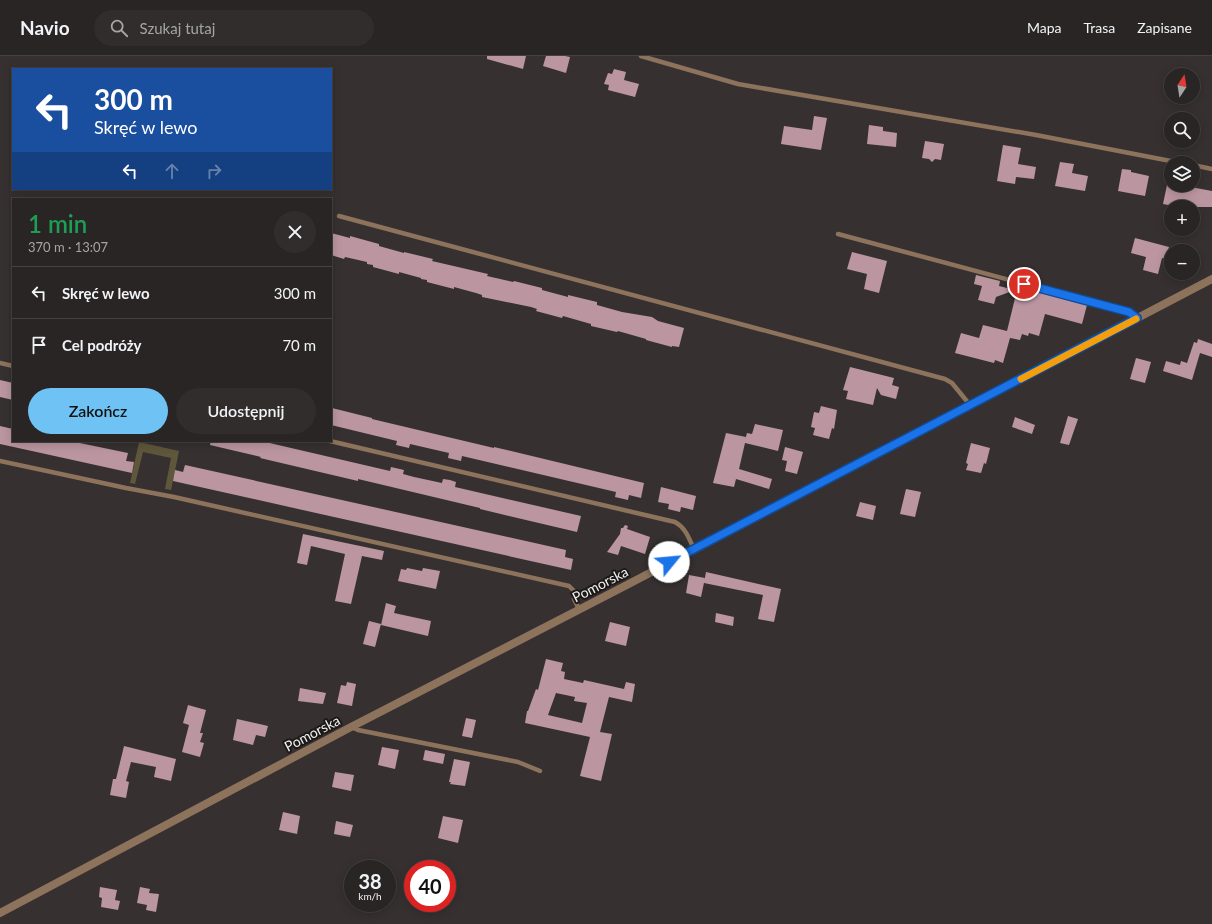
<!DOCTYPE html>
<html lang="pl">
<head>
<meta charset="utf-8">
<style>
	body { margin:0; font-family:Lato,sans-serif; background:#302d2c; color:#f1f3f6; height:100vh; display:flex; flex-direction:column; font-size:15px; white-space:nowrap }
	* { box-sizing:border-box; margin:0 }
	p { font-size:13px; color:#a5a5a6 }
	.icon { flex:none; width:22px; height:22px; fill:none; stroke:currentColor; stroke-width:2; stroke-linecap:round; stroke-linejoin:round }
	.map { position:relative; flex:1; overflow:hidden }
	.details { position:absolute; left:12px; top:142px; width:320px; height:244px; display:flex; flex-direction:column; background:#282524; border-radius:0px; box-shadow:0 2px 10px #0003,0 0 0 1px #444241 }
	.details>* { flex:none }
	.guide { position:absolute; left:12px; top:12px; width:320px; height:122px; border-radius:0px; box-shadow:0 2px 10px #0003,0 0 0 1px #444241; background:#1a4fa0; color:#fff; overflow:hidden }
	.needle { width:26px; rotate:12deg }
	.controls { position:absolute; left:1164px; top:12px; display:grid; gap:8px }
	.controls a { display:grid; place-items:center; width:36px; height:36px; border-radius:50%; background:#282524; box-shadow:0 2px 10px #0003,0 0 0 1px #444241; font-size:20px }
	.speed { position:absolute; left:344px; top:804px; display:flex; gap:8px; font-size:20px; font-weight:700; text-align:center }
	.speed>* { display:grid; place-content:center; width:52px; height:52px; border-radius:50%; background:#282524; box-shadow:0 2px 10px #0003,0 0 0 1px #444241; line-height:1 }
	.speed small { font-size:10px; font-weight:400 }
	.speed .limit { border:6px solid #d22; background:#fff; color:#111 }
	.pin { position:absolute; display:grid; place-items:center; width:34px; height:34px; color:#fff; margin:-17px; border:2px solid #fff; border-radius:50%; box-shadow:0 1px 4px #0007 }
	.me { position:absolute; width:44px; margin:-22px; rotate:62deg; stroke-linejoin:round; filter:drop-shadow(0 0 3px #0008) }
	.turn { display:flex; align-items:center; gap:14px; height:84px; padding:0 16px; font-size:18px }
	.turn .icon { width:52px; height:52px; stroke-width:2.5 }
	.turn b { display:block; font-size:28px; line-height:34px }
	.lanes { display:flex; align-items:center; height:38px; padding:0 16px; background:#0003; justify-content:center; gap:20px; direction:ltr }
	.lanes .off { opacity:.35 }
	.round { display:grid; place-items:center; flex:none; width:42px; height:42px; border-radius:21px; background:#302d2c }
	.summary { display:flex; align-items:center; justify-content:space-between; height:68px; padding:0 16px }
	h1 { font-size:24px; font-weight:600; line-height:30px; color:#1e9e55 }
	.cta { display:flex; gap:8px; margin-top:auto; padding:8px 16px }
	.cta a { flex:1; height:46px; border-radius:24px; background:#6fc2f4; color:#111; font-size:16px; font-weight:600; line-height:46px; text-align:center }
	.cta a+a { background:#302d2c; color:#f1f3f6 }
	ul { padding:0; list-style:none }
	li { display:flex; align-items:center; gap:12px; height:52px; padding:0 16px; border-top:1px solid #444241 }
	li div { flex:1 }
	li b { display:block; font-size:15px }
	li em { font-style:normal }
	header { display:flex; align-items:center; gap:24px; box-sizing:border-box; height:56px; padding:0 20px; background:#282524; border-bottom:1px solid #444241 }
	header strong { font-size:19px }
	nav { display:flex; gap:22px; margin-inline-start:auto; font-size:14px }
	.search { width:280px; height:36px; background:#302d2c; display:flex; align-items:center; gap:10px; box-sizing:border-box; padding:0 14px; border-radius:22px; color:#a5a5a6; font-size:15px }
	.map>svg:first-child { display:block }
	.green { fill:#5f573b }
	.building { fill:#bb96a0; fill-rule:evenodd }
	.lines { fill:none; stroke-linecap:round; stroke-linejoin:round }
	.service { stroke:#8d735c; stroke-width:4.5 }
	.tertiary { stroke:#8d735c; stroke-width:8 }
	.route-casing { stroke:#114b97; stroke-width:10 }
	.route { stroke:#1a73e8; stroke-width:7 }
	.slow { stroke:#f59e0b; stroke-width:7 }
	.labels { text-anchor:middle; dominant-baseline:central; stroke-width:4; stroke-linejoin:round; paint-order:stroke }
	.street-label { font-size:14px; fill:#f4f0f0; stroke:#1c1919 }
</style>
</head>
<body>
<header>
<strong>Navio</strong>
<div class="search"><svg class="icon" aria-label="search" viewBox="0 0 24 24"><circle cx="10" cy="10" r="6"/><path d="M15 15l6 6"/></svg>Szukaj tutaj</div>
<nav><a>Mapa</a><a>Trasa</a><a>Zapisane</a></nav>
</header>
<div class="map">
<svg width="1212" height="868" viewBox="0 0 1212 868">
	<rect width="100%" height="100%" fill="#363130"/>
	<path class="green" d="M139,386L179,395L171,434L165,433L171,402L143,396L135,428L130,427Z"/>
	<path class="building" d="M487,0H526L523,13L487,3Z
		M546,0H565L570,1L566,17L543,10Z
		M614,13L626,16L624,24L639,28L635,41L608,34L609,29L604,28L608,17L612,18Z
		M814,60L827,62L821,94L781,88L784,70L812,74Z
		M869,69L883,71V75L897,77L896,91L867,88Z
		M925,85L944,88L941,104L935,103L932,106L929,103L922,102Z
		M1003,89L1021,92L1018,108L1036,111L1034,123L1016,121L1015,128L997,125Z
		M1060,106L1074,108L1072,117L1088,120L1085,135L1055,130Z
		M1122,113L1131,114V116L1149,120L1145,140L1118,135Z
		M1167,129H1180L1212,135V151H1179L1163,148Z
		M331,177L350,182V180L379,188V190L404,197V196L433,203L432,205L488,218L487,220L513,226L514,225L542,232V234L568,241V239L597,246V249L622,256L652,261L658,265L684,272L679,291L672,290V291L646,284V283L618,275L617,276L591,270V268L563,260L562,262L536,255L537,253L531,251L482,241V239L476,237L454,231V233L427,226V224L421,223V222L399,216V218L373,211V209L367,208V206L345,201L344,203L331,199Z
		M1135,182L1169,191L1166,203L1162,202L1158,218L1143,214L1146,201L1131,197Z
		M852,196L887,205L879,237L864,233L867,218L847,213Z
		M976,219L1000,225L999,230L1015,234L996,241L994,248L978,244L982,230L974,228Z
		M1018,230L1087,249L1082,268L1045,258L1039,280L1029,277L1028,280L1022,278L1020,284L1010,282L1003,307L995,304L994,307L955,297L961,277L979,282L983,269L1007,275Z
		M1198,283L1212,288V301L1200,297L1192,324L1163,315L1166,305L1180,309L1181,305L1187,307L1194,286L1197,287Z
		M1136,302L1151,306L1145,327L1130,323Z
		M850,311L894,322L892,329L899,331L896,343L881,339L877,332L873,349L846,343L848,335L843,334Z
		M0,324L13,327V344L0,341Z
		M821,350L837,354L834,373L832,372L829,383L813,379L815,372L811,371L814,356L819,357Z
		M332,352L372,362V363L494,392V391L644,427L641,442L629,439L628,444L615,441L616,436L462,400L461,405L448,402L449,397L410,388L409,392L396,389L397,385L331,369Z
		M1068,360L1078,363L1069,389L1060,387Z
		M1015,361L1035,369L1032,378L1012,371Z
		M755,368L783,374L778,395L745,387L739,413L772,423L769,433L736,423L734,431L713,427L726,377L746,381L745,384L747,377L752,378Z
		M0,370L13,373V385H70L128,397L126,405L134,406L132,417L0,388Z
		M211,385H261L390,415L391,411L404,414L403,418L414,421L442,427L443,423L450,424L456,426L455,431L581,460L577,476L526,464L480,453V452L358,423V425L260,402L261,401L210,389Z
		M971,387L990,392L986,408L984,407L981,417L966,414L968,408L966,407Z
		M785,391L803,396L797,418L785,415L787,405L782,404Z
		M185,409L566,494L565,501L573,503L571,514L173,425L175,414L183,416Z
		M661,431L696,440L693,454L681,451L680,456L668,453L669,448L658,446Z
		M906,433L921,436L915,461L900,458Z
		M860,446L876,450L873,464L856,460Z
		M625,469L628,470L627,473L650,481L645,498L621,490L618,499L607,496L620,478L621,472H623Z
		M303,478L384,495L382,504L362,500L351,548L335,545L345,498L311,490L307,509L297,507Z
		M407,512L422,515L423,512L440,515L436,533L398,525L401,513L406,514Z
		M706,516L781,533L774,566L758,563L763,539L704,527Z
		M689,519L705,522L701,541L686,537Z
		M386,547L396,550L394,557L431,565L428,580L381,569Z
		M716,557L734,561L733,570L715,566Z
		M369,565L381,568L375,591L363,588Z
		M610,566L630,571L626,590L605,585Z
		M546,603L563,607L561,615L565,616L564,623L583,627L584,624L624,633L626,626L635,628L632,646L609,641L600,676L612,678L601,725L580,720L590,681L525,667L527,655H528L536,633L538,634ZM556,637L575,641L574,645L587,647L582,667L548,659Z
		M347,626L356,628L352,650L337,647L341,629L346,630Z
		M300,632L326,637L323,648L298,645Z
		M188,649L206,654L200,677H203L200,686L204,687L200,701L182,696L189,669L183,667Z
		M466,662L476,664L472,682L462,680Z
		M237,663L268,670L265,681L256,679L253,689L233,684Z
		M124,690L176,703L171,725L154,721L156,711L131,706L126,725L129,726L126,742L110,739L113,723H116Z
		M382,691L399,694L395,713L378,709Z
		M425,694L445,698L443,708L423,704Z
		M454,703L470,706L465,730L450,728L451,726H449Z
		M335,716L354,719L351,735L332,731Z
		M283,756L300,760L297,778L279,774Z
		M443,760L463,764L458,787L438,782Z
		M336,765L353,769L350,781L334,778Z
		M100,831L117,834L115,844L120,845L118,854L101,851L102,842L99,841Z
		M140,831L150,833L149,837L159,838L156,856L146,854L147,849L137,847Z"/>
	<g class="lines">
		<path class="service" d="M641,0L738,28L1036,79L1181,107
			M1193,109L1212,113
			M339,160L945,323L952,327L970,349
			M838,178L1129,256L1137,262
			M0,307L13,310
			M330,385L675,466C686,472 689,483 694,493
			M0,405L126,432L174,441L569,530L574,535V543L579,553
			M351,671L358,674L518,706L540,715"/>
		<path class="tertiary" d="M0,857L351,671L621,532L1212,223"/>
	</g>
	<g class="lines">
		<g class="route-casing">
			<path id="route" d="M669,506L1137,262L1129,256L1024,228"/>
		</g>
		<use href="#route" class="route"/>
		<path class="slow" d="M1021,323L1136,263"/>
	</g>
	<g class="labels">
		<g class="street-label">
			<text transform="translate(600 528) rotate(-27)">Pomorska</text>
			<text transform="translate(312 677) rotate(-28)">Pomorska</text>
		</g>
	</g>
</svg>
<div class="controls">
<a><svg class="needle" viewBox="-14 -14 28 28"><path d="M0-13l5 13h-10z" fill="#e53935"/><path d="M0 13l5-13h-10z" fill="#a5a5a6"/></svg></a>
<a><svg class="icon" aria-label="search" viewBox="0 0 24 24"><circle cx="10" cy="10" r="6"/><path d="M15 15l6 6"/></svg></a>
<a><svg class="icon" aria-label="layers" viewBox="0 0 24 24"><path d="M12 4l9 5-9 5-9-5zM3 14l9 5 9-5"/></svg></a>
<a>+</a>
<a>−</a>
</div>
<div class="speed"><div>38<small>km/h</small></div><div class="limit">40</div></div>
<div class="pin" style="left:1024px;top:228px;background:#d93025"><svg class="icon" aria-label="arrive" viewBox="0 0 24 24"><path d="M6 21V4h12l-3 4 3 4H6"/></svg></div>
<svg class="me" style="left:669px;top:506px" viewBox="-20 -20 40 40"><circle r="19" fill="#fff"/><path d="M0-13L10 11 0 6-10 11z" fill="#1a73e8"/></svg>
<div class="guide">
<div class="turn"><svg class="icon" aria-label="left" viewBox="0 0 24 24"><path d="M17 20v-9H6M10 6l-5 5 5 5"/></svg><div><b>300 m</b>Skręć w lewo</div></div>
<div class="lanes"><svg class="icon" aria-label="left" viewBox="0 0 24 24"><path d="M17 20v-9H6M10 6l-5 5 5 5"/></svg><svg class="icon off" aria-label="ahead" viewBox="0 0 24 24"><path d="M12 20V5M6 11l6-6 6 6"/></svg><svg class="icon off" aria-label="right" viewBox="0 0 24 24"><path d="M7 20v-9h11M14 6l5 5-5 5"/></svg></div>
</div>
<section class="details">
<div class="summary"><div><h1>1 min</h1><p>370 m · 13:07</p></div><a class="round"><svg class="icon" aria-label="close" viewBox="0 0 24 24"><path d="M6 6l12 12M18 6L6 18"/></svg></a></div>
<ul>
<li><svg class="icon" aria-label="left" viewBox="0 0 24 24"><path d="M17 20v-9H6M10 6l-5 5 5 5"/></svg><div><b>Skręć w lewo</b></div><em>300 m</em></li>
<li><svg class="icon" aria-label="arrive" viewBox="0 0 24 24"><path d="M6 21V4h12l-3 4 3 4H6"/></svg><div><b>Cel podróży</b></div><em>70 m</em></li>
</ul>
<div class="cta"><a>Zakończ</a><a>Udostępnij</a></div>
</section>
</div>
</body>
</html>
